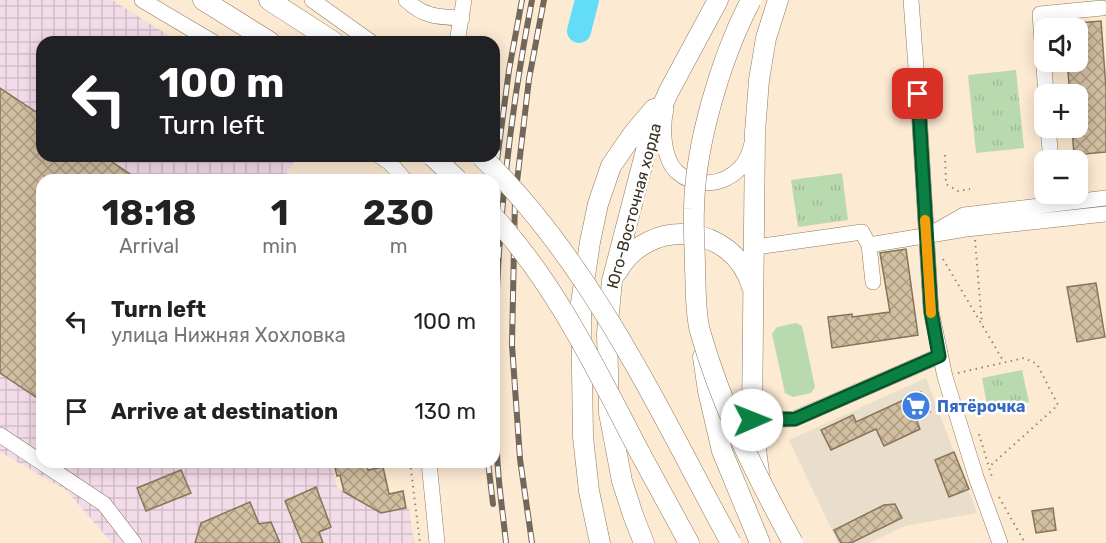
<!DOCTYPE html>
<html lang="en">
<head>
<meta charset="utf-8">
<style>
	body { margin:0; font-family:Rubik,sans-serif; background:#f6f6f6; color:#222; height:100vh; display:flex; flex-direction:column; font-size:22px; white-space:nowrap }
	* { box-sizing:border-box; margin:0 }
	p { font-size:20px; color:#767676 }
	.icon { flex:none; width:33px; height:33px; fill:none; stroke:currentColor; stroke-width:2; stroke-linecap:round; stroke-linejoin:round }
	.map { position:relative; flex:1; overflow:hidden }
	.side { position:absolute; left:36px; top:174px; width:464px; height:294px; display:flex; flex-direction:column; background:#fff; border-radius:18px; box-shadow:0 3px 15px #0003 }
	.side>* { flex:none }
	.top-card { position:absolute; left:36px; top:36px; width:464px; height:126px; border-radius:18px; box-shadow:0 3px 15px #0003; background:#202124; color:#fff; overflow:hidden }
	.fabs { position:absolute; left:1034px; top:18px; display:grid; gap:12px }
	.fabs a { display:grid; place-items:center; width:54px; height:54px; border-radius:12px; background:#fff; box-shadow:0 3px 15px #0003; font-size:30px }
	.pin { position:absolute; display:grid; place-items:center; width:51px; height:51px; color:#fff; margin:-26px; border-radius:12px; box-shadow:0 3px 9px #0006 }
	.me { position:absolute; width:66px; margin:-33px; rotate:89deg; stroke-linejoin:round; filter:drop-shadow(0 0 4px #0008) }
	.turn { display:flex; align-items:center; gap:21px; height:126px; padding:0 24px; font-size:27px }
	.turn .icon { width:78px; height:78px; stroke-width:2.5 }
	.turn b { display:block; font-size:42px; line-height:51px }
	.eta { display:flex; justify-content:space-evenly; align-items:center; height:102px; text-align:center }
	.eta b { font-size:36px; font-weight:700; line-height:42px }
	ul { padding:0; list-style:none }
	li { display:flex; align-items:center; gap:18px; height:90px; padding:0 24px }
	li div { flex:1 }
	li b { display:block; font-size:22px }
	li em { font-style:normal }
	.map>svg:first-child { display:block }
	.commercial { fill:#e9decb }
	.industrial { fill:url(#industrial-grid) }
	.grass { fill:#b9daaf }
	.park { fill:url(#park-tufts) }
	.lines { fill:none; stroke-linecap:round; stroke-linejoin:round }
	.river { stroke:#63ddf7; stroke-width:24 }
	.building { fill:url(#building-cross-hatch); stroke:#877559; stroke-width:1.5 }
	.minor-casing { stroke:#8e7a5f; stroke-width:16 }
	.major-casing { stroke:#8e7a5f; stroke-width:21 }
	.path { stroke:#958776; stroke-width:2; stroke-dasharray:1.5 4.5; stroke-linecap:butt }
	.minor { stroke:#fff; stroke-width:15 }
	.major { stroke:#fff; stroke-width:20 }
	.rail-casing { stroke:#726758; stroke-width:6 }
	.rail { stroke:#fff; stroke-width:4; stroke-dasharray:11; stroke-linecap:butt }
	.major-bridge-casing { stroke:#8e7a5f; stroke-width:21; stroke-linecap:butt }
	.major-bridge { stroke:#fff; stroke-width:20 }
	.route-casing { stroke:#07532c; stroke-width:15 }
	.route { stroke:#0b8043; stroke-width:10 }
	.slow { stroke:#f59e0b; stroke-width:10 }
	.labels { text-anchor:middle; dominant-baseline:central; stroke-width:5; stroke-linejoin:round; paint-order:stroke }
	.street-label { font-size:16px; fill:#393025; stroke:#fff }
	.shop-label { font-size:16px; font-weight:bold; fill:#366cbe; stroke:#fff; text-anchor:start }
</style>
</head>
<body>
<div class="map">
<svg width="1106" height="543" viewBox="0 0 1106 543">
	<defs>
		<pattern id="industrial-grid" width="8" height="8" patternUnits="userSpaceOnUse" patternTransform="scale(1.5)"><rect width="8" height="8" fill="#f3dce9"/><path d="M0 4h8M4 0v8" fill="none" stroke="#d1bdc8"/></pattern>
		<pattern id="park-tufts" width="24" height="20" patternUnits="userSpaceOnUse" patternTransform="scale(1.5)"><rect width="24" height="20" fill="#b9daaf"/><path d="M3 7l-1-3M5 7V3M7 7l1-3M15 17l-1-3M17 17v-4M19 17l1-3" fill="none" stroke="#a0bb96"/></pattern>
		<pattern id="building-cross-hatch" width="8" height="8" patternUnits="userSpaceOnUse" patternTransform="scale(1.5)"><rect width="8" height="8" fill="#d2bea0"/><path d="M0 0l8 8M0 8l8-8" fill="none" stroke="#ab9b82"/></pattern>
	</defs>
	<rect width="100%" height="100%" fill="#fdead3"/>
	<path class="commercial" d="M926,378L977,513L905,526L869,543H838L789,440Z"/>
	<path class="industrial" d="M0,0H112L179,42H42V156H298L282,180H42V462H332L337,487L344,492L381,512L409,507L414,543H112L66,490L0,452Z"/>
	<path class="grass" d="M796,323L802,326L815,387L811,393L793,397L785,393L772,334L777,327Z"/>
	<path class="park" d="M1016,70L1024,148L976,153L968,75Z
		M842,173L848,220L798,227L791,180Z
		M1022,370L1029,402L988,410L982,378Z"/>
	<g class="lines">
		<path class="river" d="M579,31L587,0"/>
	</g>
	<path class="building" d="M1101,21L1106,88V152L1074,155L1072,128H1077V94H1070L1067,62H1077V23Z
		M0,88L42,116V156H103L139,180H42V401L0,373Z
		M906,249L918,335L832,348L828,317L852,314V317L890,312L880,253Z
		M1096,283L1105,337L1077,342L1067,287Z
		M921,392L930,412L916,419L920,429L884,446L876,429L831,450L821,430L853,415L856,422Z
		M954,452L969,489L949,497L935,460Z
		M342,462H366L368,470L383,467L389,494L403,491L406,508L381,513L344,492L340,475L337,476L334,464Z
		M181,470L191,493L146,511L137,488Z
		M316,487L331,527L319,532L323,543H302L285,501Z
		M250,502L259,524L271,522L280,543H195L201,523Z
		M895,504L902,518L851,543H841L834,530L884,505Z
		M1053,508L1056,530L1036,533L1032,511Z"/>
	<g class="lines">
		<g class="minor-casing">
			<path id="minor" d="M142,0L213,42
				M312,0L371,42
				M406,0C424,17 438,17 462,18
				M911,0L918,94L931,311L945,377L976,477L1000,543
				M457,42L464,0
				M1046,94L1040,14L1102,8
				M666,109C662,126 662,158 677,172C695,188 723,186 740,168C747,161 750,152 752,143
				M1048,128L1051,160
				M380,156L390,163L405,180
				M936,231L964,215L1106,198
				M869,245L966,229L1106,214
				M763,246L862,232L869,245L873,282
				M752,420L794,419L939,356
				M0,435L104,504L134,543
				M429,462L437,543"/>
		</g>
		<g class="major-casing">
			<path id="major" d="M203,0L270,42
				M269,0L334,42
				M617,272C649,215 734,224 752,287
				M703,357L708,391L722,451L760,543
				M640,453L689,543
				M759,472L752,420L755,132L759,80L766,38L778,0
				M600,543L589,491L583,437L581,303L590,242L598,204L611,166L633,134L654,109
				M644,543L633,515L622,481L609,413L607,333L612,281L651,131L669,91L718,0"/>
		</g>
		<path class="path" d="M945,155L946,184L958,191L970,189
			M975,240L982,324
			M943,259L1004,362
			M958,373L1024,358L1037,364L1058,405L990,466
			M979,434L992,477
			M410,462L420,543
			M999,497L1025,543"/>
		<use href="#minor" class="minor"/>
		<use href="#major" class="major"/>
		<g class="rail-casing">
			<path id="rail" d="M494,183L509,70L522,0
				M488,462L493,504
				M506,543C503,513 498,483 497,452C490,301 503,149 532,0
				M532,543L520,459L512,345L515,199L529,79L544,0"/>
		</g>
		<use href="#rail" class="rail"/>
		<g class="major-bridge-casing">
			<path id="major-bridge" d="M751,0C721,57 695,145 694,209C693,228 695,248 695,268C696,288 695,312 700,331C721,406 756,475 793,543
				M432,156L458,180
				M481,156C592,263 658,409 731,543
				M494,217C557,286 597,371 640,453"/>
		</g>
		<use href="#major-bridge" class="major-bridge"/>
	</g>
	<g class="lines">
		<g class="route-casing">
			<path id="route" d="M752,420L795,419L939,356L931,311L918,94"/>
		</g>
		<use href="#route" class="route"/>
		<path class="slow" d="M925,220L931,313"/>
	</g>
	<defs>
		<g id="supermarket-disc" transform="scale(1.5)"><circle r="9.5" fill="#3f7fe0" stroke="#fff"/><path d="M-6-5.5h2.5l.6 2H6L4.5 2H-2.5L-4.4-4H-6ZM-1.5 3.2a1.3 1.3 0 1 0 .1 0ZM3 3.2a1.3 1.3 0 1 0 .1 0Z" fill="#fff"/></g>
	</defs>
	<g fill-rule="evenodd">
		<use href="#supermarket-disc" x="916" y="406"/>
	</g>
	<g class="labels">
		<g class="street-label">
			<text transform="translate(634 206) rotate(-75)">Юго-Восточная хорда</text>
		</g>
		<g class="shop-label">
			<text x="937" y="406">Пятёрочка</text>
		</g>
	</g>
</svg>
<div class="fabs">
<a><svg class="icon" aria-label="sound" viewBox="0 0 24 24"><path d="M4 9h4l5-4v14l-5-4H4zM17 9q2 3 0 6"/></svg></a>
<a>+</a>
<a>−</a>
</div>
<div class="pin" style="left:918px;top:94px;background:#d93025"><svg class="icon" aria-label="arrive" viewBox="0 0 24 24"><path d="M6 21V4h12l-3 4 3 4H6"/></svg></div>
<svg class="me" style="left:752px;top:420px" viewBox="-20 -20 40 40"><circle r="19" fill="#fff"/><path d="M0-13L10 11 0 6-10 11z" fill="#0b8043"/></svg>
<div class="top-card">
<div class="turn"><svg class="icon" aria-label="left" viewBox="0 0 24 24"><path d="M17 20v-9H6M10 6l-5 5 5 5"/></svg><div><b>100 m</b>Turn left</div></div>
</div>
<section class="side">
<div class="eta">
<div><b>18:18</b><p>Arrival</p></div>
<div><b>1</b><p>min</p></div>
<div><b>230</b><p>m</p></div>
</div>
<ul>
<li><svg class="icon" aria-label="left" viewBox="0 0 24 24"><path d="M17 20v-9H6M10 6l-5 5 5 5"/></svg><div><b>Turn left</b><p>улица Нижняя Хохловка</p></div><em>100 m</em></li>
<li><svg class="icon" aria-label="arrive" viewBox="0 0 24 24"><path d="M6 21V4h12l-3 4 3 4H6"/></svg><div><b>Arrive at destination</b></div><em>130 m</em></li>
</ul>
</section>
</div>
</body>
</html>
